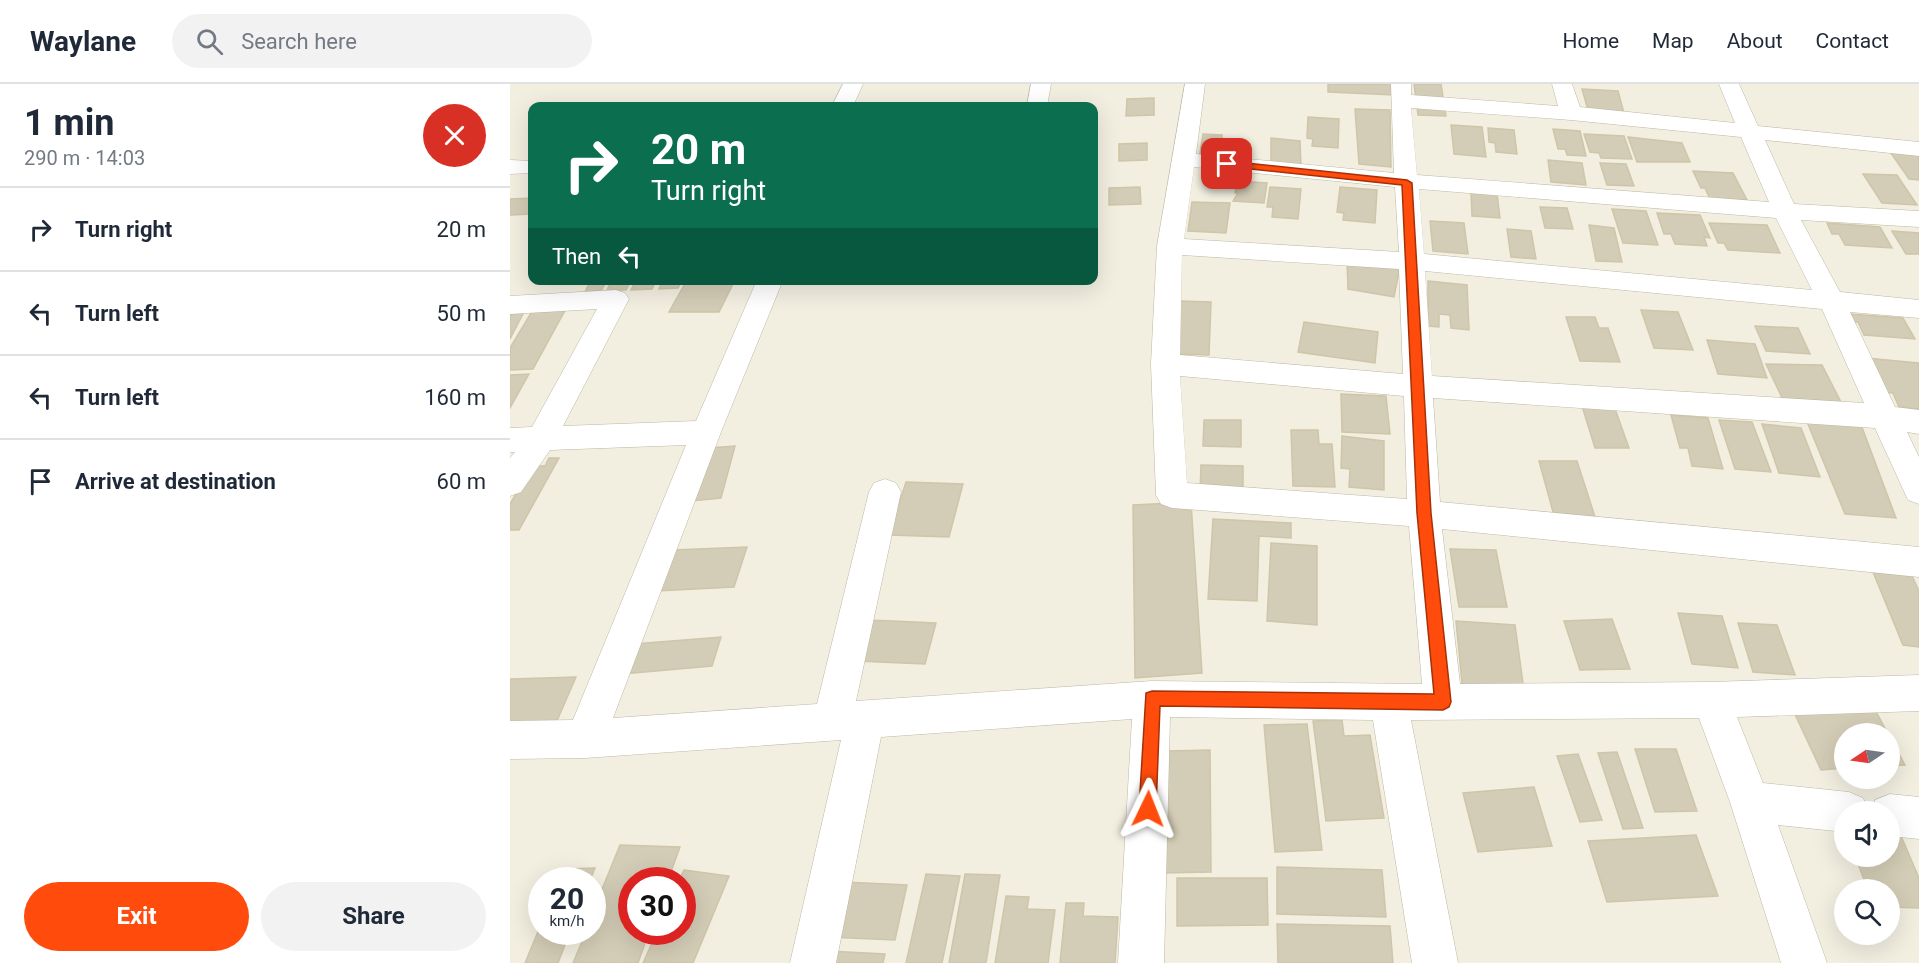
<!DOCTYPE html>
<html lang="en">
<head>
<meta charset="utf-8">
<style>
	body { margin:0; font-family:Roboto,sans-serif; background:#f2f2f3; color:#1f2937; height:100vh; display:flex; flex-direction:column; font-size:22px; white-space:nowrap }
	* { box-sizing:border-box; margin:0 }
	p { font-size:20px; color:#747a83 }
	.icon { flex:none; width:33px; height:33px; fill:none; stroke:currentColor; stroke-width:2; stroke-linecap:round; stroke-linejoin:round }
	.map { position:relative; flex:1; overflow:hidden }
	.details { display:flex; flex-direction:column; background:#fff; width:510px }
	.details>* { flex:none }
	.banner { position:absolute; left:18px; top:18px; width:570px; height:183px; border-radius:12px; box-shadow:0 6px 24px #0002; background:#0b6e4f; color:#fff; overflow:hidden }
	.needle { width:39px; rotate:257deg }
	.controls { position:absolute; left:1324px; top:639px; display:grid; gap:12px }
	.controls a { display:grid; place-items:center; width:66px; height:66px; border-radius:50%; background:#fff; box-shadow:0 6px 24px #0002; font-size:30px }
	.speed { position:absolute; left:18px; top:783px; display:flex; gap:12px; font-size:30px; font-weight:700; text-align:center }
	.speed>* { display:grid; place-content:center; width:78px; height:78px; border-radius:50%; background:#fff; box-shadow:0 6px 24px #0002; line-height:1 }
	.speed small { font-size:15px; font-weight:400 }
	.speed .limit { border:9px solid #d22; background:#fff; color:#111 }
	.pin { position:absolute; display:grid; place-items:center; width:51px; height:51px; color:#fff; margin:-26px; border-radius:12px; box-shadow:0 3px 9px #0006 }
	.me { position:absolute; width:66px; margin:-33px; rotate:2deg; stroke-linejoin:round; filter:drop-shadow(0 0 4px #0008) }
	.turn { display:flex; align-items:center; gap:21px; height:126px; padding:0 24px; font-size:27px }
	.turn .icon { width:78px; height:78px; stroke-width:2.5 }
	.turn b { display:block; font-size:42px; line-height:51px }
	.then { display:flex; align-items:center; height:57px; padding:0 24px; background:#0003; gap:12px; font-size:22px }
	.round { display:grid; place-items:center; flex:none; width:63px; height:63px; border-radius:32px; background:#f2f2f3 }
	.summary { display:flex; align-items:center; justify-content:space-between; height:102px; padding:0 24px }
	h1 { font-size:36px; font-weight:700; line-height:45px }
	.button { display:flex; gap:12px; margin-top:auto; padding:12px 24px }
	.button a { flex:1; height:69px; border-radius:36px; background:#ff4b0b; color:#fff; font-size:24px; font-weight:700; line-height:69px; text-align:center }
	.button a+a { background:#f2f2f3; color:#1f2937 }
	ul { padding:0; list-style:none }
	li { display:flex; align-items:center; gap:18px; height:84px; padding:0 24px; border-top:2px solid #e0e1e3 }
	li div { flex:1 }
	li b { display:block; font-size:22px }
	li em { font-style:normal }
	header { display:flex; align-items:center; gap:36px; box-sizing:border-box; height:84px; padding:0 30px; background:#fff; border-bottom:2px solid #e0e1e3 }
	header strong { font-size:28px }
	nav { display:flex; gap:33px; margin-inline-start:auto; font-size:21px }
	.search { width:420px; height:54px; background:#f2f2f3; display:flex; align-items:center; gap:15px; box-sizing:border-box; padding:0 21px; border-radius:33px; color:#747a83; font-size:22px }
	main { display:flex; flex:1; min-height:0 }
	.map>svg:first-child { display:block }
	.building { fill:#d3ccb6; stroke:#cfc5a8; stroke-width:1.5 }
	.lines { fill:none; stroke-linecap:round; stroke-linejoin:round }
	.minor-casing { stroke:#bdb8a4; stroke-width:1 }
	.minor { fill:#fff; fill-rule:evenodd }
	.route { fill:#ff4b0b; stroke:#a63107; stroke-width:1.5 }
</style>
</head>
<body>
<header>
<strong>Waylane</strong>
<div class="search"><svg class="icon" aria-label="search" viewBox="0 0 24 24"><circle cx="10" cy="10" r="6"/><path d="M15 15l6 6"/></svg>Search here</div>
<nav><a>Home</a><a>Map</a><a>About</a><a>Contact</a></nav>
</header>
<main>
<section class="details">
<div class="summary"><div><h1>1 min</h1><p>290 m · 14:03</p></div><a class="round" style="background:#d93025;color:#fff"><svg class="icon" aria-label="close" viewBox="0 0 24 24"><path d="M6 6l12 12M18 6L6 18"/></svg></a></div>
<ul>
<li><svg class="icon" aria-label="right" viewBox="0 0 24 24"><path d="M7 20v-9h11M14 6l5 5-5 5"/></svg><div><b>Turn right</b></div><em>20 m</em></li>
<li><svg class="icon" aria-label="left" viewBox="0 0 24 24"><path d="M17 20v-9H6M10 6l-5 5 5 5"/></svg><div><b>Turn left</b></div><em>50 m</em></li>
<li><svg class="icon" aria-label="left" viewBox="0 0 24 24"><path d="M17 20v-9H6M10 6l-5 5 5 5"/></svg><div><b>Turn left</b></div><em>160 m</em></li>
<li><svg class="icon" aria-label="arrive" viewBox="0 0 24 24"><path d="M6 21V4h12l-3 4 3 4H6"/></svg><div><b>Arrive at destination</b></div><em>60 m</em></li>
</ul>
<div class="button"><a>Exit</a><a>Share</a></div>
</section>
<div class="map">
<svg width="1409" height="879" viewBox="0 0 1409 879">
	<rect width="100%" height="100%" fill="#f2efe1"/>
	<path class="building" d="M818,0H885V11L818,8Z
		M904,0H931L936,32L908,31Z
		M1072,5L1108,7L1114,29L1078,26Z
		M644,14V31L616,32L617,15Z
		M545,19H573L572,22H544Z
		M845,25L880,26L881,83L849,80Z
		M798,33L829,35L828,64L802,62L803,55L797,54Z
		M941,41L972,43L976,73L944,70Z
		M978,44L1004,46L1007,70L986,68L985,59L979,58Z
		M1043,45L1070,47L1076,72L1057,71L1055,65H1048Z
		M693,50L712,51V55L724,56L721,78L689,76Z
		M1074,50L1114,52L1122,75L1091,74L1089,69L1080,68Z
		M1118,53L1172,59L1180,78H1127Z
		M761,54L790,57L791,82L761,81Z
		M637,59V76L609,77V60Z
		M1381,69L1409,71V96L1399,95Z
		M1038,76L1072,79L1076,101L1041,98Z
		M1090,79L1116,80L1124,102L1097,101Z
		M1183,87L1223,89L1237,116L1200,115L1195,104H1191Z
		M1353,90L1387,91L1407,121L1372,119Z
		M727,97L757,99L754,119L723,117L728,109H725Z
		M630,103L631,120L599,121V104Z
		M760,103L791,105L788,135L762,133L763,123H757Z
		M830,103L867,106L865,139L833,136L834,129L827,128Z
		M961,108L987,110L990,134L962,132Z
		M22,114V130L0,131V115Z
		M682,118L720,119L716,149L678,147Z
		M1030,123L1057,124L1063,145L1035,144Z
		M1102,125L1136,127L1148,161L1113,159Z
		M1147,129L1190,131L1200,154L1194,153L1197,162L1165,160L1161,150H1154Z
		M920,137L954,139L958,170L923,167Z
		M1199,139L1257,141L1270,169L1218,166L1214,159H1208Z
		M1317,139L1370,143L1382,164L1335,161L1329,150H1322Z
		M1079,141L1104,144L1112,178L1086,177Z
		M997,145L1021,147L1026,175L1001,173Z
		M1382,147L1409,149V170H1396Z
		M837,176L890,183L884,213L838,205Z
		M81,196H97L91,207L75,208Z
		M102,196H121L116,206H97Z
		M126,196H146L142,205L121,206Z
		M153,196H172L168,204L149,205Z
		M177,196H225L209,228H159Z
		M918,197L957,201L959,246L941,244L940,231L929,230V243L918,242Z
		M670,217L701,218L699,271L665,270Z
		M57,223L23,285L0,286V264L24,224Z
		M1131,226L1168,228L1183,266L1144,264Z
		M14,228L0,255V229Z
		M1339,230L1393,234L1405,255L1354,251L1348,238H1343Z
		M1056,233H1085L1089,244H1098L1110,278L1070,277Z
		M794,238L868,248L865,279L788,268Z
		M1245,242L1288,244L1300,270L1256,267Z
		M1197,256L1245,260L1257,294L1208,290Z
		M1356,274L1409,279V325L1389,323L1383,309L1371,308Z
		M1256,280L1312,281L1333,322L1275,320Z
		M19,290L0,324V291Z
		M831,310L876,312L880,350L832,348Z
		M1072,322H1104L1119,364H1085Z
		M1347,330L1386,434L1335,430L1295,333Z
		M1161,331L1198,334L1213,385L1182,382L1178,364H1170Z
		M694,336H731V363L693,362Z
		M1209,336L1242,338L1261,388L1225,385Z
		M1252,340L1291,344L1310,393L1269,389Z
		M781,346H808L809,360H822L825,403L783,402Z
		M832,352L874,357V406L839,403L840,385L831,384Z
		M225,362L211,414L182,417L198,364Z
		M39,374H49L9,446H0V420L22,382H35Z
		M1029,377H1067L1086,436L1045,435Z
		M691,381L733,382V409L690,408Z
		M396,398L453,400L439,453L379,451Z
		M681,418L692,589L625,594L623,421Z
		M703,435L781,439V454L749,452L747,517L698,515Z
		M761,459L807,462V541L757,537Z
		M237,463L224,503L147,507L163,466Z
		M940,465L986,466L997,523H949Z
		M1363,488L1402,492L1409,507V563L1393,561Z
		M1168,529L1212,532L1228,584L1182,580Z
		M1102,535L1120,585L1070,586L1054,537Z
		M359,536L426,539L415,580L347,577Z
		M946,537L1005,541L1015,614L953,609Z
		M1228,539L1267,541L1285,591L1243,588Z
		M211,553L202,582L113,590L124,560Z
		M66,593L46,639L0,640V595Z
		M1362,620L1378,650H1335V684L1311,686L1282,624Z
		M832,636L834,652L860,651L874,734L816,737L803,637Z
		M797,640L812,766L765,768L754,641Z
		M1380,653L1395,681L1380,682Z
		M1125,665H1166L1187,727L1145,728Z
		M700,666L701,788L653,789L655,667Z
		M1107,668L1133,744L1113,745L1088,669Z
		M1068,670L1092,736L1070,738L1047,672Z
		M1024,703L1042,762L968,768L953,709Z
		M1380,745H1388L1409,794V824L1380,823V806H1358L1345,772H1380Z
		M1186,751L1208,812L1097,818L1078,757Z
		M110,761L170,763L158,796H122V848H139L128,879H63L76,848H82V830Z
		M767,783L872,786L876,833L767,830Z
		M85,784L80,796H49L53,785Z
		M174,786L219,792L183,879H133L147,848H172V796H169Z
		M416,790L450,792L432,879H396Z
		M455,790L490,791L476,879H439Z
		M667,794H757L758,841L667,842Z
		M333,798L397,801L385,856L318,853Z
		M496,812L519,813L517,825L545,826L538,879H485Z
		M556,819H574L573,832L608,833L605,879H550Z
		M32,838V848H60L48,879H15Z
		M767,840L880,842L883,879H768Z
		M318,867L375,870L373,879H314Z"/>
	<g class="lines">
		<g class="minor-casing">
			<path id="minor" d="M333,0H353L343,22H322Z
				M521,0H541L537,22H517Z
				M675,0H695L686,70L884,89L881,0H901V11L1048,22L1042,0H1062L1070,23L1225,39L1209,0H1229L1248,42L1409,58V72L1255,56L1284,120L1409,127V143L1291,136L1330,208L1409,216V234L1340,228L1385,323L1409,326V350L1397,348L1409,373V420L1398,416L1365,344L923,314L930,418L1409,463V493L932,445L950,600L1201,598L1409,591V627L1227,633L1253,699L1339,708L1353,714L1359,728H1335V748L1268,741L1317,879H1271L1220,718L1189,634L901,636L948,879H902L863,636L660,633L654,879H608L622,635L371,653L326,879H280L331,656L75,674L0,675V637L63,636L176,361L40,366L11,408L0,412V374L5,368H0V344L22,343L87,225L0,230V212L106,206L115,209L119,215L53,342L186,337L247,196H273L211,348L103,634L307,620L359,408L364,399L375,395L386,399L391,408L346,617L642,597L912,600L899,442L662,424L651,420L646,411L641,280L647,162ZM901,24L1061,36L1231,53L1259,118L907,91ZM684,83L885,103L889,168L674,155ZM909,105L1266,134L1302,206L914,170ZM672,171L889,185L893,290L670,271ZM915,187L1312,225L1354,319L922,292ZM670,292L894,312L897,415L677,399Z
				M0,76L22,77V89L0,90Z
				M1380,710L1409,713V755L1380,752V728H1361L1365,716Z"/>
		</g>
		<use href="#minor" class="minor"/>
	</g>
	<path class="route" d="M717,77L897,96L902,99L921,429L941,618L939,623L933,626L650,622L646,725L643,731L638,733L632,731L629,725L636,609L642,607L924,610L907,429L892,101L713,82V78Z"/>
</svg>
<div class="controls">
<a><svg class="needle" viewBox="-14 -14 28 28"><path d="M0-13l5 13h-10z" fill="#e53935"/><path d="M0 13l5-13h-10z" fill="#747a83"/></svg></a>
<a><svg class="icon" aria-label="sound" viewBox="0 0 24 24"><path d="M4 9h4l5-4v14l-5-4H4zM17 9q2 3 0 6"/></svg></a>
<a><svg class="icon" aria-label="search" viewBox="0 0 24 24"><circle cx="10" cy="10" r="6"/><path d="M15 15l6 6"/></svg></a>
</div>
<div class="speed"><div>20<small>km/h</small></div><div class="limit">30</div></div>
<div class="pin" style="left:717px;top:80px;background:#d93025"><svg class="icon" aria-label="arrive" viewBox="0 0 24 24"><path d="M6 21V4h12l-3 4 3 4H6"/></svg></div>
<svg class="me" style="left:638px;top:725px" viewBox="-20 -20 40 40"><path d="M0-17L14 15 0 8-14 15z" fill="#ff4b0b" stroke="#fff" stroke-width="4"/></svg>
<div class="banner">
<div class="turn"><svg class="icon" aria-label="right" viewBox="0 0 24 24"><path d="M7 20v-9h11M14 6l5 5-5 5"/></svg><div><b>20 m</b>Turn right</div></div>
<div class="then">Then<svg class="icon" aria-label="left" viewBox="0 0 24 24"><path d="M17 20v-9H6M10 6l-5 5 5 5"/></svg></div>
</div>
</div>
</main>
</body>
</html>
